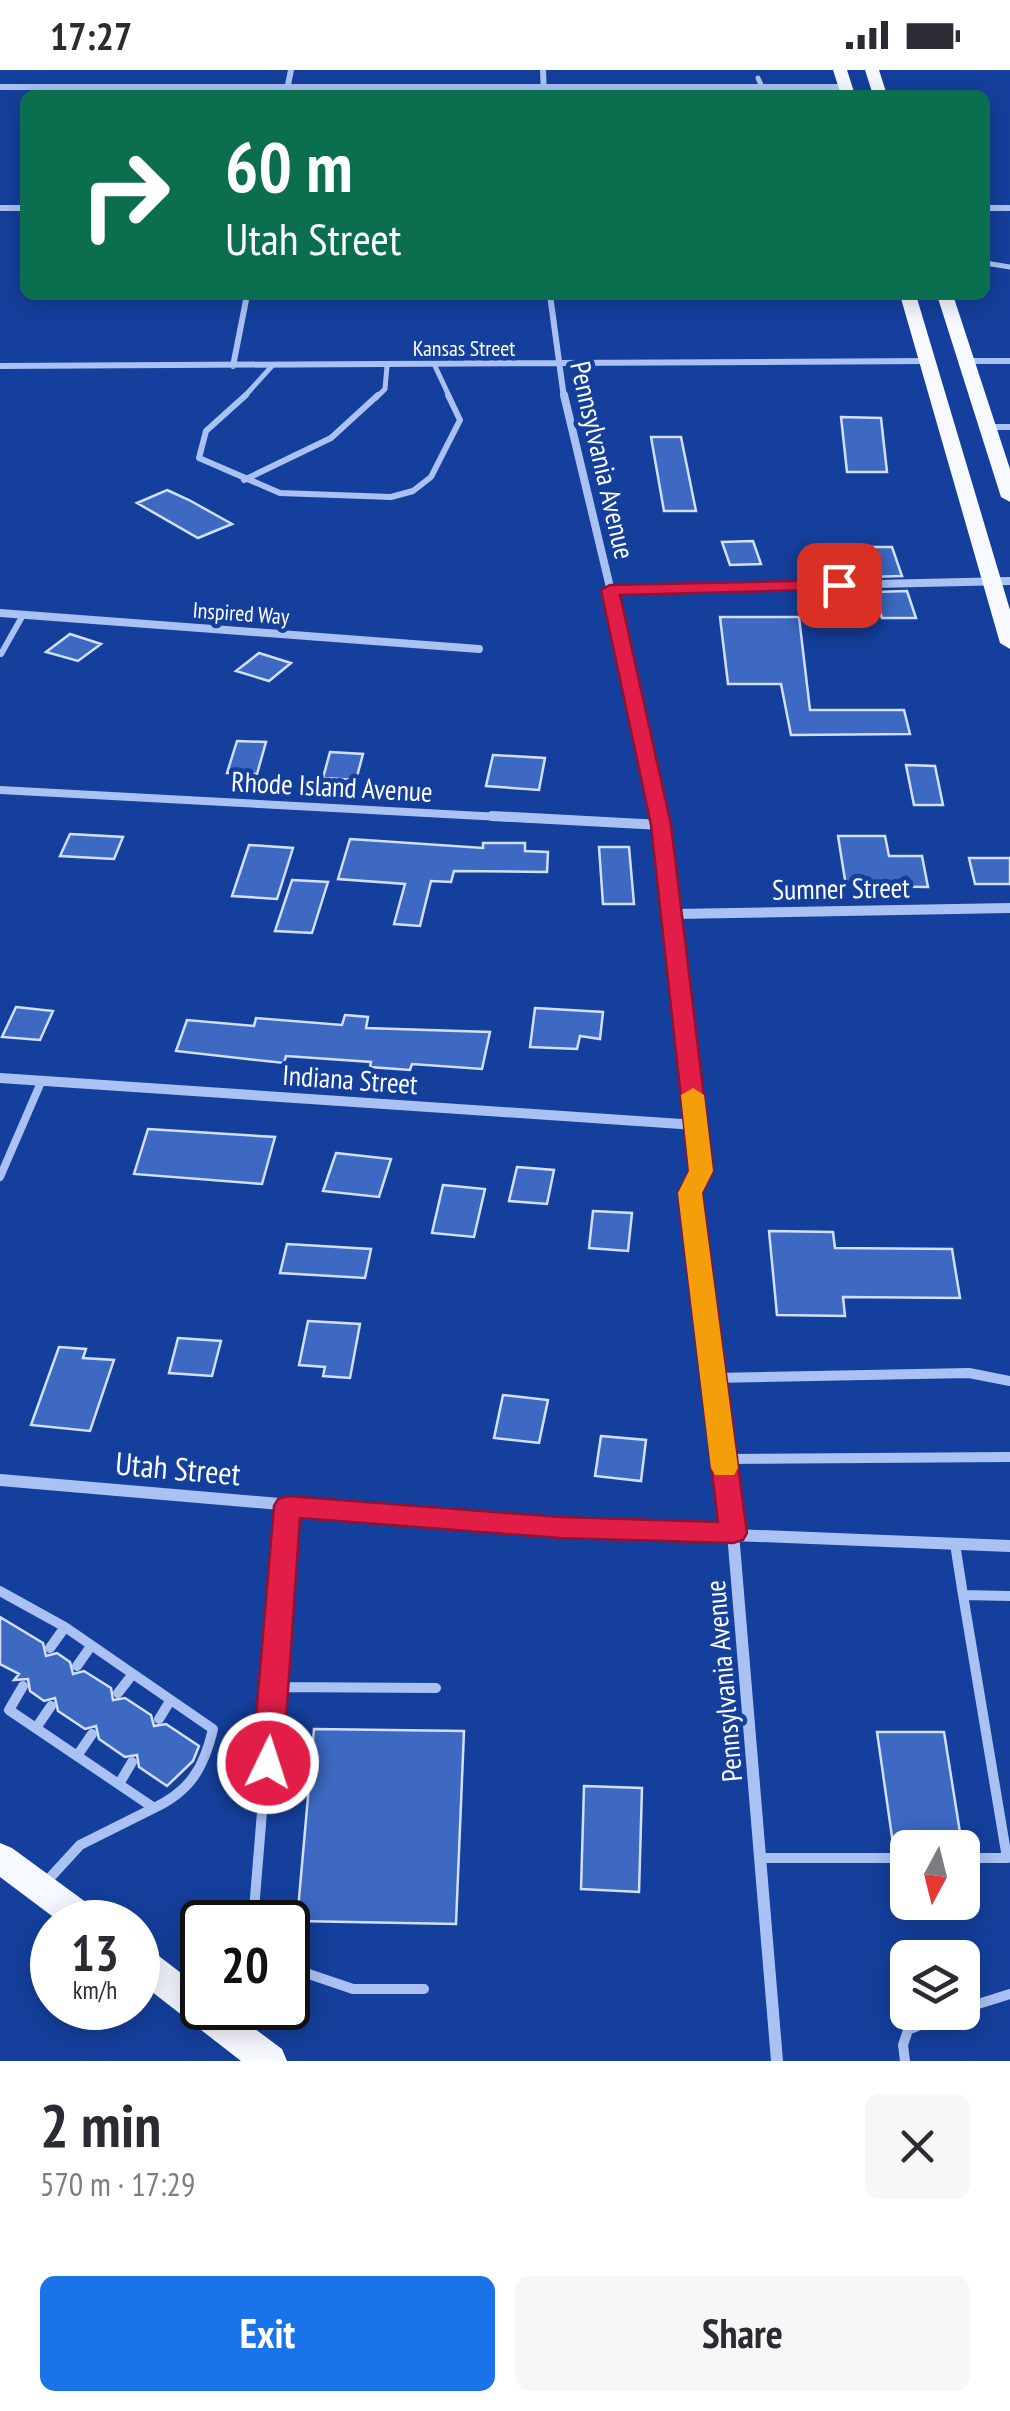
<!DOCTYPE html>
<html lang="en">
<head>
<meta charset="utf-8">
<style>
	body { margin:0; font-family:"PT Sans Narrow",sans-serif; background:#f7f7f7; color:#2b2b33; height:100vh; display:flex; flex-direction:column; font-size:38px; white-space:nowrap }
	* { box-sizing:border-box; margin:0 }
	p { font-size:32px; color:#7c7c81 }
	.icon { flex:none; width:55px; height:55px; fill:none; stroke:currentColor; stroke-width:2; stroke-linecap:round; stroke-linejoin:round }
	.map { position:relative; height:1991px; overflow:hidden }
	.sheet { display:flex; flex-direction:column; background:#fff; flex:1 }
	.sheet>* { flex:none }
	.banner { position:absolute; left:20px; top:20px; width:970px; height:210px; border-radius:15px; box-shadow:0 5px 25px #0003; background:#0b6e4f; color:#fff; overflow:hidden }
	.needle { width:65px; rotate:187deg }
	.tools { position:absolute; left:890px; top:1760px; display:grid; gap:20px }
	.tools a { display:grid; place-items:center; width:90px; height:90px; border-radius:15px; background:#fff; box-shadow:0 5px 25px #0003; font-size:50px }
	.speed { position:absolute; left:30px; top:1830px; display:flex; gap:20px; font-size:50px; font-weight:700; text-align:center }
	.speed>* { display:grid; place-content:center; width:130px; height:130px; border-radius:50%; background:#fff; box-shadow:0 5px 25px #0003; line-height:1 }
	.speed small { font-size:25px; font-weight:400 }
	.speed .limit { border:5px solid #111; border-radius:15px; background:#fff; color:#111 }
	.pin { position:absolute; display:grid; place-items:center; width:85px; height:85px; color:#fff; margin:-42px; border-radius:20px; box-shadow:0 5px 15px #0006 }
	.me { position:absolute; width:110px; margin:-55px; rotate:4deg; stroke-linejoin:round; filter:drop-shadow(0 0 8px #0008) }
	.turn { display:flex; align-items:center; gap:35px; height:210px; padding:0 40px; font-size:45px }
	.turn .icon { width:130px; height:130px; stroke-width:2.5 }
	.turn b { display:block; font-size:70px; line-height:85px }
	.round { display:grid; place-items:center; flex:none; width:105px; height:105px; border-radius:15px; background:#f7f7f7 }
	.headline { display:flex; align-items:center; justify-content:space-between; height:170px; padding:0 40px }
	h1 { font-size:60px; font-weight:700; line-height:75px }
	.button { display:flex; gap:20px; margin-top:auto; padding:20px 40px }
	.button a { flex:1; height:115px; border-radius:15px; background:#1a73e8; color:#fff; font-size:40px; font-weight:700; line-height:115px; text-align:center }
	.button a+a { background:#f7f7f7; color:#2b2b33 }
	.status { display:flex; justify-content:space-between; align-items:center; height:70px; padding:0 50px; background:#fff; direction:ltr }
	.status svg { height:28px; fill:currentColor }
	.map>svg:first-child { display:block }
	.building { fill:#3d69c3; stroke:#d2e0fd; stroke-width:2.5 }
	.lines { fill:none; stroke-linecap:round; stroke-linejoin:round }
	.lane-far3 { stroke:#aac2f3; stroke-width:5 }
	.lane-far2 { stroke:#aac2f3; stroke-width:6 }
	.lane-far1 { stroke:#aac2f3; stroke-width:8 }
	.lane { stroke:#aac2f3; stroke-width:10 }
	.street-far3 { stroke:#aac2f3; stroke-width:6 }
	.street-far2 { stroke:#aac2f3; stroke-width:8 }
	.street-far1 { stroke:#aac2f3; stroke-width:10 }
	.street { stroke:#aac2f3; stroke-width:12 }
	.primary { fill:#f6f9ff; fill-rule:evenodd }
	.route { fill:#e11d48; stroke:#92132f; stroke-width:2.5 }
	.slow { fill:#f59e0b }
	.labels { text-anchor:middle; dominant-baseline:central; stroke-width:9; stroke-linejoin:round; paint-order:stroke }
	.far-street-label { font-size:22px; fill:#fff; stroke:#143f9c }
	.street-label { font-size:28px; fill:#fff; stroke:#143f9c }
	.near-street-label { font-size:32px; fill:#fff; stroke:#143f9c }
</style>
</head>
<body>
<div class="status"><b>17:27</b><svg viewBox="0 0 49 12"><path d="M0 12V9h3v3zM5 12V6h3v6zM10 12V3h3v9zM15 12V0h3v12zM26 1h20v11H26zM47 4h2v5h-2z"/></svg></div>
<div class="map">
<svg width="1010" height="1991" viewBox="0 0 1010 1991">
	<rect width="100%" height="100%" fill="#143f9c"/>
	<path class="building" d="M841,347L881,348L887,402H847Z
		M651,367H681L696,441H664Z
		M167,420L189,430L232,454L198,468L137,433Z
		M753,471L761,494L730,495L722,472Z
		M859,477H892L902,506L868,507Z
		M907,521L916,548H882L873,522Z
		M720,547H799L810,640H904L910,664L791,665L781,614H728Z
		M70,564L101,574L78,591L46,582Z
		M259,583L291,593L269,611L236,601Z
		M237,671L266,672L257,704L227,703Z
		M330,682L363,684L356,710L323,708Z
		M493,685L545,688L539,720L486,716Z
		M906,695L935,696L943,735H914Z
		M70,764L123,767L114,789L60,786Z
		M838,766H885L889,786H922L928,817L846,816Z
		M350,769L483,778V773H525V781L548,782L547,802L454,801L451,812L431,811L420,856L394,854L405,814L338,809Z
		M249,775L293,778L277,829L232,826Z
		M599,777H629L634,834H603Z
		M969,788H1010V814H975Z
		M292,810L328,812L312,863L275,861Z
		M16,937L53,941L40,970L2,967Z
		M535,938L603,942L600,969L580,966L577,979L530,977Z
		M345,945L368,947L366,958L490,962L482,999L412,994L410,1000L370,997L371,992L286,986L284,993L176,981L187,950L254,956L256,948L342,955Z
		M148,1059L196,1062L275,1067L262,1114L134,1104Z
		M336,1083L391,1089L379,1127L323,1121Z
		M517,1097L554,1100L547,1134L509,1131Z
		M443,1115L485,1119L474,1167L432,1163Z
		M593,1141L632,1143L628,1181L589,1178Z
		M769,1161L833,1162L835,1178L952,1179L960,1228L843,1227L845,1246L777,1245Z
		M287,1174L371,1179L365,1208L280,1203Z
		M308,1251L360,1254L350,1308L323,1306L325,1297L299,1295Z
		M178,1268L221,1271L212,1306L169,1303Z
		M59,1277L86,1279L83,1288L114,1290L90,1361L31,1355Z
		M503,1325L548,1330L539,1373L494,1368Z
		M601,1366L646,1370L641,1411L595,1406Z
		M0,1547L43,1573L46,1586L57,1583L70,1592L73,1604L84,1601L111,1618L113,1630L125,1628L151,1645L154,1656L166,1654L199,1676L193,1691L167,1716L139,1697L137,1685L125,1687L99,1669L96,1656L85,1659L58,1641L55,1628L44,1631L30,1621L28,1609L14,1610L19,1604L0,1594Z
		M314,1659L464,1661L456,1854L297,1851Z
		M877,1662H944L962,1775L893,1774Z
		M584,1716L642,1718L639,1822L581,1819Z"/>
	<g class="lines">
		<path class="lane-far3" d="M758,8L762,17
			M985,193L1010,197
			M435,296L450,328
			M243,328L272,296
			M376,328L385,319L387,296"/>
		<path class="lane-far2" d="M246,325L206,361L199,388L280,423L391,427L413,421L431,407L460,350L448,325
			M987,357H1010
			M244,410L331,368L378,325
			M1,584L23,545"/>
		<path class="lane-far1" d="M0,1107L42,1010"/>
		<path class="lane" d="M713,1308L969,1303L1010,1311
			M724,1389L1010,1387
			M955,1474L963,1525L1010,1526
			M0,1521L65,1557L50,1578
			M963,1525L1007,1788
			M65,1557L213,1659C204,1698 190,1721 154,1738
			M77,1596L91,1576
			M23,1616L9,1640L154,1738L80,1775L47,1811
			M273,1617L436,1618
			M118,1623L132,1605
			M159,1649L170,1631
			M36,1658L51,1636
			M77,1686L92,1664
			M119,1714L132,1692
			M760,1788H908
			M962,1788H1008
			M253,1852L287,1436
			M288,1897L353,1919H424
			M962,1939L1010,1924
			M905,1991L903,1975L908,1960L951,1942"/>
		<path class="street-far3" d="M543,0L544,25
			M0,17H846
			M286,25L291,0
			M0,138H25
			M985,138H1010
			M550,225L564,328
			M966,291H1010
			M0,296L928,291
			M233,296L247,225"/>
		<path class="street-far2" d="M564,325L630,601L660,749
			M610,520L1010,511
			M0,543L479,579
			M0,720L539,749"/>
		<path class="street-far1" d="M492,746L661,755
			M659,746L701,1101L690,1123L711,1292
			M673,844L1010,838
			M0,1008L696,1055"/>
		<path class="street" d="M711,1289L733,1463L777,1991
			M0,1410L560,1458L1010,1476"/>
		<path class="primary" d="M833,0H847L855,25H841Z
			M865,0H879L887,25H873Z
			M900,225H916L1010,540V579L1000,573Z
			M937,225H953L1010,399V432L1001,427Z
			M0,1773L12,1778L98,1841L103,1852H60L0,1807Z
			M138,1875L151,1880L202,1919V1938H227L282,1979L287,1991H241L138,1911Z"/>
	</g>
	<path class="route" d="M839,510L845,511V519L620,525L671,755L713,1101L702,1123L747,1463L743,1470L733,1473L560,1468L300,1448L283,1693L278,1702L268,1706L257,1702L252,1693L274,1436L278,1429L288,1426L560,1447L718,1452L678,1123L689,1101L651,755L601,520L610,515Z"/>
	<path class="slow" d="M693,1018L704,1025L713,1101L702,1123L738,1398L734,1405H715L711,1398L678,1123L689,1101L681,1025Z"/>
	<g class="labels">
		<g class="far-street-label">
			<text x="464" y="278">Kansas Street</text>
			<text transform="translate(241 543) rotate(4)">Inspired Way</text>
		</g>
		<g class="street-label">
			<text transform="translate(603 390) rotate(77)">Pennsylvania Avenue</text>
			<text transform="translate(332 716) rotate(3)">Rhode Island Avenue</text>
			<text transform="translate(841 818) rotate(-1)">Sumner Street</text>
			<text transform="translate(350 1009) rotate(4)">Indiana Street</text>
			<text transform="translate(723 1611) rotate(-95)">Pennsylvania Avenue</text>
		</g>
		<g class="near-street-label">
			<text transform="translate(178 1398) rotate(5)">Utah Street</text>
		</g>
	</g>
</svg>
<div class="tools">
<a><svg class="needle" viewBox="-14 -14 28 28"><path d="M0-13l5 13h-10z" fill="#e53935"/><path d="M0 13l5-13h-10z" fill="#7c7c81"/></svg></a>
<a><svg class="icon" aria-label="layers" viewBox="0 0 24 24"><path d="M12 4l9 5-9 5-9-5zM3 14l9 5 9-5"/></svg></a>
</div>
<div class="speed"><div>13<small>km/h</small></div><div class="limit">20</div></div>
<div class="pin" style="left:839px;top:515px;background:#d93025"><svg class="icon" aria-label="arrive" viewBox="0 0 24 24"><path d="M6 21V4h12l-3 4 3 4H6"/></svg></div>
<svg class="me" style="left:268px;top:1693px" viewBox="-20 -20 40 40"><circle r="17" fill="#e11d48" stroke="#fff" stroke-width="3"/><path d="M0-11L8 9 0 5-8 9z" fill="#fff"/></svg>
<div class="banner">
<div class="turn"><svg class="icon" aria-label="right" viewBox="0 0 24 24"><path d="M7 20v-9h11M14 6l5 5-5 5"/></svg><div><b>60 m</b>Utah Street</div></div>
</div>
</div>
<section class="sheet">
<div class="headline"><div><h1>2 min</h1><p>570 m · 17:29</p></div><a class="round"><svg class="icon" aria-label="close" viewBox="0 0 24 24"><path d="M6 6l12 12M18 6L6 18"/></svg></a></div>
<div class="button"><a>Exit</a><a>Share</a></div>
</section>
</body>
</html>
